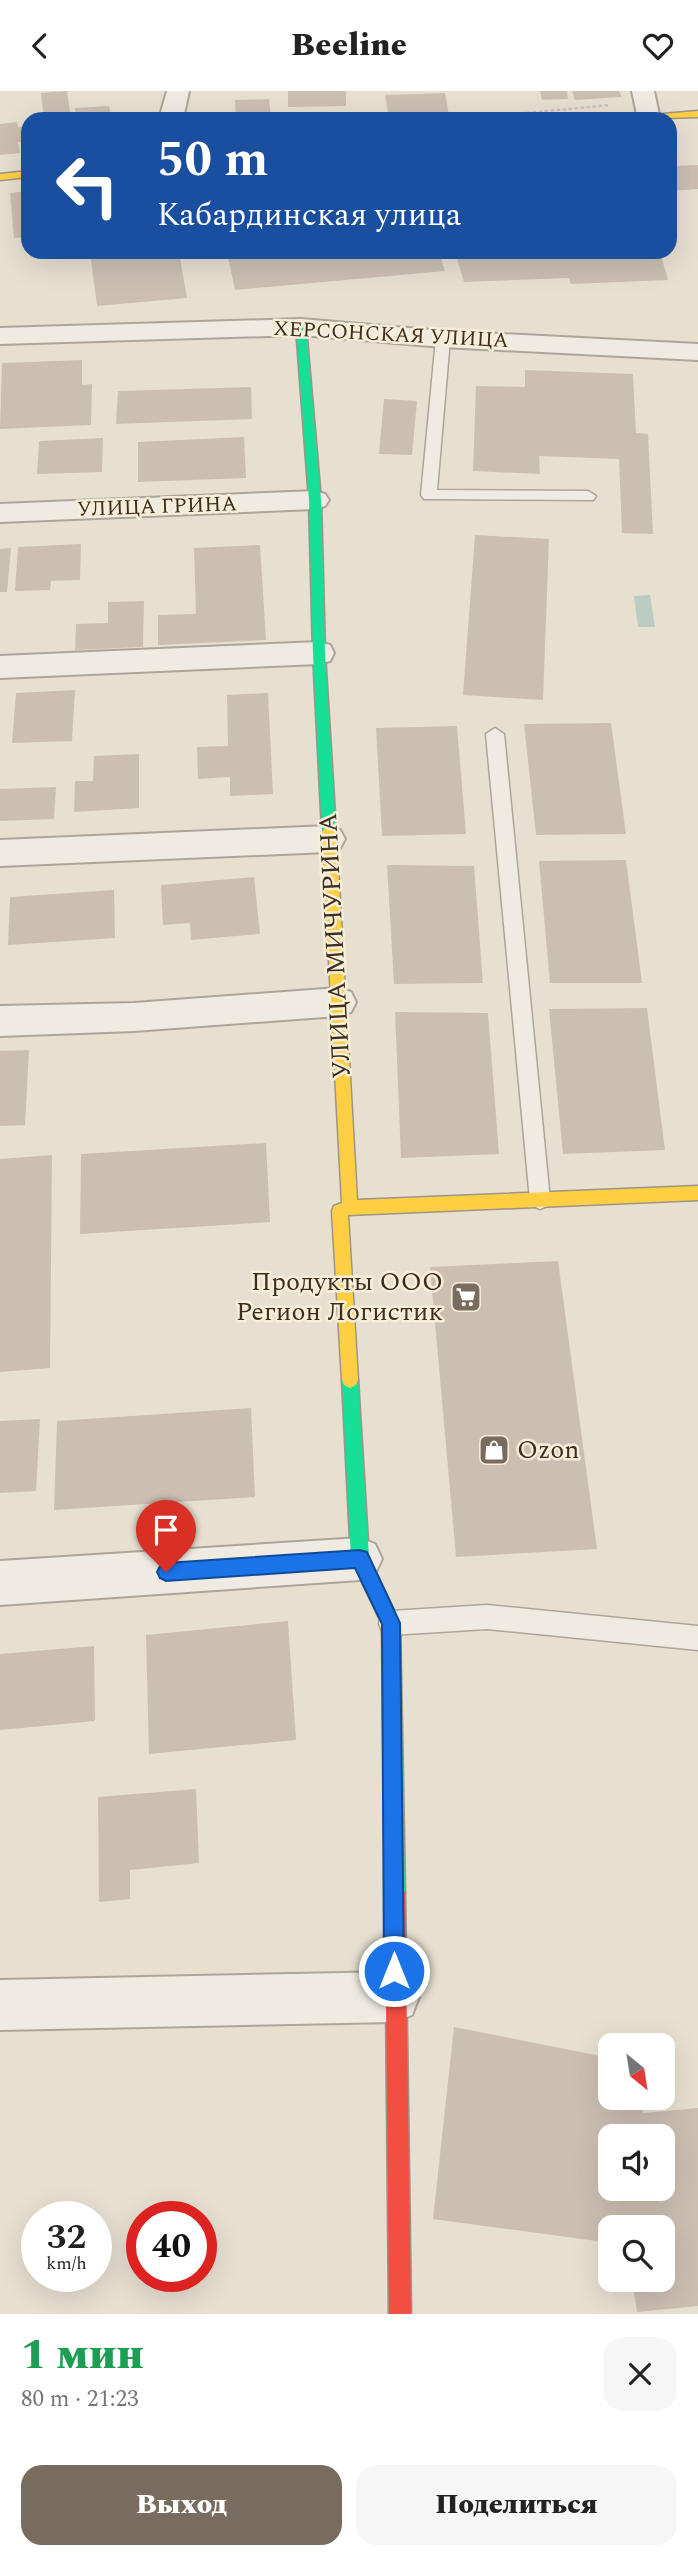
<!DOCTYPE html>
<html lang="ru">
<head>
<meta charset="utf-8">
<style>
	body { margin:0; font-family:Spectral,serif; background:#f6f6f6; color:#222; height:100vh; display:flex; flex-direction:column; font-size:26px; white-space:nowrap }
	* { box-sizing:border-box; margin:0 }
	p { font-size:23px; color:#767676 }
	.icon { flex:none; width:38px; height:38px; fill:none; stroke:currentColor; stroke-width:2; stroke-linecap:round; stroke-linejoin:round }
	.map { position:relative; height:2223px; overflow:hidden }
	.drawer { display:flex; flex-direction:column; background:#fff; flex:1 }
	.drawer>* { flex:none }
	.banner { position:absolute; left:21px; top:21px; width:656px; height:147px; border-radius:21px; box-shadow:0 7px 28px #0002; background:#1a4fa0; color:#fff; overflow:hidden }
	.needle { width:46px; rotate:150deg }
	.controls { position:absolute; left:598px; top:1942px; display:grid; gap:14px }
	.controls a { display:grid; place-items:center; width:77px; height:77px; border-radius:14px; background:#fff; box-shadow:0 7px 28px #0002; font-size:35px }
	.speed { position:absolute; left:21px; top:2110px; display:flex; gap:14px; font-size:35px; font-weight:700; text-align:center }
	.speed>* { display:grid; place-content:center; width:91px; height:91px; border-radius:50%; background:#fff; box-shadow:0 7px 28px #0002; line-height:1 }
	.speed small { font-size:18px; font-weight:400 }
	.speed .limit { border:10px solid #d22; background:#fff; color:#111 }
	.pin { position:absolute; display:grid; place-items:center; width:60px; height:60px; color:#fff; margin:-72px -30px; border-radius:50% 50% 50% 0; rotate:-45deg; box-shadow:0 0 7px #0007 }
	.pin .icon { rotate:45deg }
	.me { position:absolute; width:77px; margin:-38px; rotate:0deg; stroke-linejoin:round; filter:drop-shadow(0 0 5px #0008) }
	.turn { display:flex; align-items:center; gap:24px; height:147px; padding:0 21px; font-size:32px }
	.turn .icon { width:91px; height:91px; stroke-width:2.5 }
	.turn b { display:block; font-size:49px; line-height:60px }
	.round { display:grid; place-items:center; flex:none; width:74px; height:74px; border-radius:21px; background:#f6f6f6 }
	.headline { display:flex; align-items:center; justify-content:space-between; height:119px; padding:0 21px }
	h1 { font-size:42px; font-weight:800; line-height:52px; color:#1e9e55 }
	.cta { display:flex; gap:14px; margin-top:auto; padding:14px 21px }
	.cta a { flex:1; height:80px; border-radius:21px; background:#786c5e; color:#fff; font-size:28px; font-weight:800; line-height:80px; text-align:center }
	.cta a+a { background:#f6f6f6; color:#222 }
	header { display:flex; justify-content:space-between; align-items:center; height:91px; padding:0 21px; background:#fff; font-size:32px; font-weight:800 }
	.map>svg:first-child { display:block }
	.water { fill:#bcccc2 }
	.building { fill:#cbbfb2; fill-rule:evenodd }
	.lines { fill:none; stroke-linecap:round; stroke-linejoin:round }
	.lane-casing { stroke:#ada599; stroke-width:3 }
	.street-casing { stroke:#ada599; stroke-width:4 }
	.fast-casing { stroke:#9c958a; stroke-width:3 }
	.slow-casing { stroke:#9c958a; stroke-width:3 }
	.jam-casing { stroke:#9c958a; stroke-width:3 }
	.path { stroke:#c8c2b9; stroke-width:2.5; stroke-dasharray:3.5 2.5; stroke-linecap:butt }
	.lane { fill:#efebe3; fill-rule:evenodd }
	.street { fill:#efebe3; fill-rule:evenodd }
	.fast { fill:#16e098; fill-rule:evenodd }
	.slow { fill:#ffcf43; fill-rule:evenodd }
	.jam { fill:#f24e42; fill-rule:evenodd }
	.route { fill:#1a73e8; stroke:#114b97; stroke-width:2 }
	.labels { text-anchor:middle; dominant-baseline:central; stroke-width:5; stroke-linejoin:round; paint-order:stroke }
	.far-street-label { font-size:21px; fill:#3d2e20; stroke:#f7eed8 }
	.street-label { font-size:26px; fill:#3d2e20; stroke:#f7eed8 }
	.poi-label { font-size:26px; fill:#3d2e20; stroke:#f7eed8; text-anchor:end }
</style>
</head>
<body>
<header><svg class="icon" aria-label="back" viewBox="0 0 24 24"><path d="M15 5l-7 7 7 7"/></svg>Beeline<svg class="icon" aria-label="heart" viewBox="0 0 24 24"><path d="M12 20l-8-8c-3-5 5-10 8-4 3-6 11-1 8 4z"/></svg></header>
<div class="map">
<svg width="698" height="2223" viewBox="0 0 698 2223">
	<rect width="100%" height="100%" fill="#e7e0d1"/>
	<path class="water" d="M650,504L655,536H638L634,505Z"/>
	<path class="building" d="M67,0L71,28H44L41,2Z
		M288,0H346V15L288,16Z
		M540,0H567L568,8L542,9Z
		M572,0H619L622,6L575,9Z
		M445,2L449,24L389,28L385,4Z
		M269,8L271,28H236L235,9Z
		M109,15L112,28H76L75,17Z
		M17,31L18,36L28,35V50L18,51L20,62L0,64V33Z
		M698,74V98L670,100V75Z
		M28,100V146L14,147L10,102Z
		M90,161H179L187,207L97,215Z
		M227,161H439L445,180L235,199Z
		M455,161H660L668,189L571,193L569,187L464,191Z
		M82,269V294L92,293L91,334L0,338L2,272Z
		M525,279L633,283L636,342L648,343L653,443L622,442L619,368L539,365L540,383L473,380L476,295L525,296Z
		M251,296L252,328L116,333L118,300Z
		M384,308L417,310L412,364L379,363Z
		M244,346L246,387L138,391V351Z
		M103,347L102,381L37,383L39,350Z
		M475,444L549,448L543,609L463,604Z
		M81,453L80,489L51,490L50,499L15,500L18,456Z
		M260,454L266,549L158,554V524L196,523L194,457Z
		M11,457L7,501H0V458Z
		M144,510L143,556L75,559L76,533L108,532V511Z
		M75,599L72,650L12,652L16,602Z
		M268,602L273,703L230,705V686L198,688L197,656L228,655L227,604Z
		M611,632L626,743L536,744L524,633Z
		M457,635L466,743L382,745L376,637Z
		M139,663V717L74,721L75,690H93L94,665Z
		M56,696L54,728L0,730V698Z
		M626,769L642,892H550L539,770Z
		M387,774L474,775L483,892L394,893Z
		M254,786L260,843L191,849L190,832L163,834L161,794Z
		M114,799L115,847L8,854L10,806Z
		M647,917L665,1059L563,1063L549,918Z
		M395,921L488,922L499,1063L401,1067Z
		M29,959L25,1034L0,1035V960Z
		M266,1052L270,1131L80,1143L81,1063Z
		M52,1064L50,1277L0,1281V1068Z
		M558,1170L597,1458L456,1466L430,1176Z
		M251,1317L255,1406L54,1419L57,1330Z
		M40,1328L36,1400L0,1402V1330Z
		M288,1530L296,1649L149,1663L146,1544Z
		M94,1555L95,1630L0,1639V1563Z
		M196,1698L199,1772L130,1779V1808L99,1811L98,1706Z
		M454,1936L611,1967V2007H641L643,2022L698,2017V2215L637,2221L632,2189H663V2137H611V2152L433,2128ZM611,2046H663V2098H611Z"/>
	<g class="lines">
		<g class="lane-casing">
			<path id="lane" d="M443,244L450,248L437,399L588,400L596,405L593,409L424,408L421,404L436,248Z
				M495,637L504,643L550,1109L547,1115L540,1118L533,1115L530,1109L486,643Z
				M487,1514L698,1535V1559L487,1538L391,1544L382,1541L379,1532L382,1523L391,1520Z"/>
		</g>
		<g class="street-casing">
			<path id="street" d="M167,0H189L183,28H159Z
				M632,0H654L660,28H638Z
				M301,228L443,240L698,253V269L443,256L301,244L0,253V237Z
				M315,400L325,403L329,409L325,415L315,418L0,431V413Z
				M319,551L330,554L334,562L330,570L319,573L0,587V565Z
				M328,735L340,739L345,748L340,757L328,761L0,775V749Z
				M338,897L351,901L356,911L351,921L338,925L134,940L0,945V915L134,912Z
				M360,1447L375,1453L382,1468L375,1483L360,1489L0,1514V1470Z
				M394,1881L412,1888L419,1906L412,1924L394,1931L0,1939V1889Z"/>
		</g>
		<g class="fast-casing">
			<path id="fast" d="M301,233L306,236L321,409L325,562L336,740L329,745L322,740L313,562L309,409L296,236Z
				M350,1281L356,1284L358,1289L369,1467L400,1532L405,1802L402,1809L395,1812L388,1809L385,1802L382,1533L351,1468L342,1289L344,1284Z"/>
		</g>
		<g class="slow-casing">
			<path id="slow" d="M698,20V26L634,28L639,25Z
				M28,80V86L0,89V83Z
				M329,735L336,740L357,1109L698,1095V1109L348,1124L358,1289L356,1294L350,1297L344,1294L342,1289L332,1120L334,1115L342,1112L322,740Z"/>
		</g>
		<g class="jam-casing">
			<path id="jam" d="M395,1792L402,1795L405,1802L411,2223H389L385,1802L388,1795Z"/>
		</g>
		<path class="path" d="M461,28L610,14"/>
		<use href="#lane" class="lane"/>
		<use href="#street" class="street"/>
		<use href="#fast" class="fast"/>
		<use href="#slow" class="slow"/>
		<use href="#jam" class="jam"/>
	</g>
	<path class="route" d="M360,1459L367,1461L400,1532L404,1880L401,1887L394,1890L387,1887L384,1880L382,1533L355,1477L166,1490L160,1487L157,1481L160,1475L166,1472Z"/>
	<defs>
		<g id="supermarket-square" transform="scale(1.575)"><rect x="-9" y="-9" width="18" height="18" rx="4" fill="#786c5e" stroke="#f7eed8"/><path d="M-6-5.5h2.5l.6 2H6L4.5 2H-2.5L-4.4-4H-6ZM-1.5 3.2a1.3 1.3 0 1 0 .1 0ZM3 3.2a1.3 1.3 0 1 0 .1 0Z" fill="#fff"/></g>
		<g id="shop-square" transform="scale(1.575)"><rect x="-9" y="-9" width="18" height="18" rx="4" fill="#786c5e" stroke="#f7eed8"/><path d="M-5-2.5h2.3a2.7 3.5 0 0 1 5.4 0H5L5.5 6h-11ZM-1.5-2.5h3a1.5 2.3 0 0 0-3 0Z" fill="#fff"/></g>
	</defs>
	<g fill-rule="evenodd">
		<use href="#supermarket-square" x="466" y="1206"/>
		<use href="#shop-square" x="494" y="1359"/>
	</g>
	<g class="labels">
		<g class="far-street-label">
			<text transform="translate(391 244) rotate(3)">ХЕРСОНСКАЯ УЛИЦА</text>
			<text transform="translate(157 416) rotate(-2)">УЛИЦА ГРИНА</text>
		</g>
		<g class="street-label">
			<text transform="translate(335 855) rotate(-93)">УЛИЦА МИЧУРИНА</text>
		</g>
		<g class="poi-label">
			<text x="443" y="1191">Продукты ООО<tspan x="443" dy="30">Регион Логистик</tspan></text>
			<text x="517" y="1359" text-anchor="start">Ozon</text>
		</g>
	</g>
</svg>
<div class="controls">
<a><svg class="needle" viewBox="-14 -14 28 28"><path d="M0-13l5 13h-10z" fill="#e53935"/><path d="M0 13l5-13h-10z" fill="#767676"/></svg></a>
<a><svg class="icon" aria-label="sound" viewBox="0 0 24 24"><path d="M4 9h4l5-4v14l-5-4H4zM17 9q2 3 0 6"/></svg></a>
<a><svg class="icon" aria-label="search" viewBox="0 0 24 24"><circle cx="10" cy="10" r="6"/><path d="M15 15l6 6"/></svg></a>
</div>
<div class="speed"><div>32<small>km/h</small></div><div class="limit">40</div></div>
<div class="pin" style="left:166px;top:1481px;background:#d93025"><svg class="icon" aria-label="arrive" viewBox="0 0 24 24"><path d="M6 21V4h12l-3 4 3 4H6"/></svg></div>
<svg class="me" style="left:394px;top:1880px" viewBox="-20 -20 40 40"><circle r="17" fill="#1a73e8" stroke="#fff" stroke-width="3"/><path d="M0-11L8 9 0 5-8 9z" fill="#fff"/></svg>
<div class="banner">
<div class="turn"><svg class="icon" aria-label="left" viewBox="0 0 24 24"><path d="M17 20v-9H6M10 6l-5 5 5 5"/></svg><div><b>50 m</b>Кабардинская улица</div></div>
</div>
</div>
<section class="drawer">
<div class="headline"><div><h1>1 мин</h1><p>80 m · 21:23</p></div><a class="round"><svg class="icon" aria-label="close" viewBox="0 0 24 24"><path d="M6 6l12 12M18 6L6 18"/></svg></a></div>
<div class="cta"><a>Выход</a><a>Поделиться</a></div>
</section>
</body>
</html>
